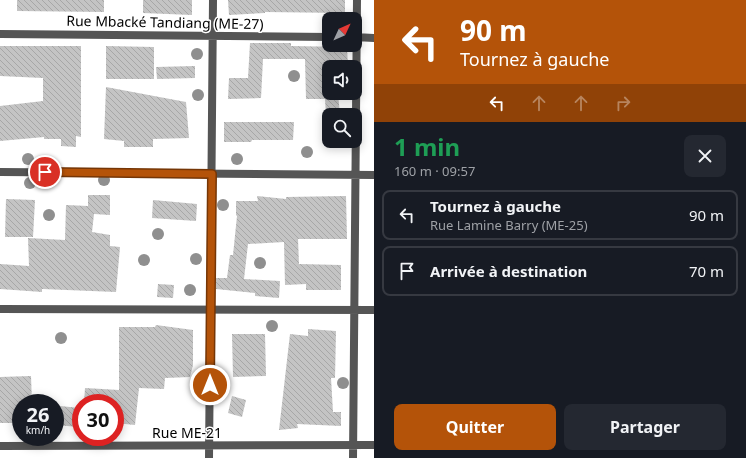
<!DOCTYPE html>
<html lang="fr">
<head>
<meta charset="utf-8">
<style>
	body { margin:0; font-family:"Noto Sans",sans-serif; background:#242831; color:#f1f3f6; height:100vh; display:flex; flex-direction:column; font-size:15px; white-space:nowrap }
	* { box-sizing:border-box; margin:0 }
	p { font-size:13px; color:#9ea1a6 }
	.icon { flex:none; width:22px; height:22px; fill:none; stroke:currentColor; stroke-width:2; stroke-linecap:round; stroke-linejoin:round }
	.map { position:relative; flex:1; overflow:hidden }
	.sheet { display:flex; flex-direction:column; background:#171b24; width:372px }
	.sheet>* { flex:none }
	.guide { background:#b45309; color:#fff; overflow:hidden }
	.needle { width:26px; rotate:46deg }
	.fabs { position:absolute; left:322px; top:12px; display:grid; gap:8px }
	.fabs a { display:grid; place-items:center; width:40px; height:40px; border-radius:8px; background:#171b24; box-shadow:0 2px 10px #0003; font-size:20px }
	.speed { position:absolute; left:12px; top:394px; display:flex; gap:8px; font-size:20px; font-weight:700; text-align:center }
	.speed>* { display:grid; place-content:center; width:52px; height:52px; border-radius:50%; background:#171b24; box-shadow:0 2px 10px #0003; line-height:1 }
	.speed small { font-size:10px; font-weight:400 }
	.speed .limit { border:6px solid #d22; background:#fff; color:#111 }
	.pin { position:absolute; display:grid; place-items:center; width:34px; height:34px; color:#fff; margin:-17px; border:2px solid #fff; border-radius:50%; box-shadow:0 1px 4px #0007 }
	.me { position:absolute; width:44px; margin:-22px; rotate:0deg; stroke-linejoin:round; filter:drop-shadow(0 0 3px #0008) }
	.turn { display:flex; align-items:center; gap:14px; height:84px; padding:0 20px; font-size:18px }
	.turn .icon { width:52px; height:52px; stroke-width:2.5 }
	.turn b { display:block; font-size:28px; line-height:34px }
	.lanes { display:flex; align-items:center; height:38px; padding:0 20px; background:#0003; justify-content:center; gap:20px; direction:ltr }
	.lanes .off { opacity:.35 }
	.round { display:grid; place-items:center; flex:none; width:42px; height:42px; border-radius:8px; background:#242831 }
	.overview { display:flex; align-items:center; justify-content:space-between; height:68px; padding:0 20px }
	h1 { font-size:24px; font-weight:700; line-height:30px; color:#1e9e55 }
	.action { display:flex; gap:8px; margin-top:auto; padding:8px 20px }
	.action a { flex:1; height:46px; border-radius:8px; background:#b45309; color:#fff; font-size:16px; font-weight:700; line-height:46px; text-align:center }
	.action a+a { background:#242831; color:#f1f3f6 }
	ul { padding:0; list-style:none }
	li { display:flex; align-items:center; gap:12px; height:50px; margin:0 8px 6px; padding:0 12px; border:2px solid #363941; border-radius:8px }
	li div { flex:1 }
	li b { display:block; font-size:15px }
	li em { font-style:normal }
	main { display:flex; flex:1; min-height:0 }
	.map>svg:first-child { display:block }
	.building { fill:url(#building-back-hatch) }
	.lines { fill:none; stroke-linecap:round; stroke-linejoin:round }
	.street { stroke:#555; stroke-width:8 }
	.tree { fill:#8f8f8f }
	.route-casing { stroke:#753606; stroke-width:10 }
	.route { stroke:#b45309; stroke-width:7 }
	.labels { text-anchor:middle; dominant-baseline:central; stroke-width:3; stroke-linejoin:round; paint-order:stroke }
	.street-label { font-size:14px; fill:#000; stroke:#fff }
</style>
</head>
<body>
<main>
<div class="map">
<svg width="374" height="458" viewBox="0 0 374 458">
	<defs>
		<pattern id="building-back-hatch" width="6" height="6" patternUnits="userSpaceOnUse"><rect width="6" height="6" fill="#c4c4c4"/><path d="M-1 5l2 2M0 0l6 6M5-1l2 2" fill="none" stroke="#a7a7a7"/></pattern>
	</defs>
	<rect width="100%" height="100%" fill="#fff"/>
	<path class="building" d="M17,0H104V12L17,11Z
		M143,0H192V15L143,13Z
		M228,0H345V13L265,12V13L229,15Z
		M250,43H291V46L347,47L348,67H329V93H338L340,115H326L325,99H306L305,59H263L261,98L228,99L229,78H248Z
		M0,46H81V137L76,136V147L61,146V139H44V137L0,141V106L43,101V78L0,76Z
		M106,46L154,47V79H106Z
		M195,66V78L157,79L156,67Z
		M106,87L186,102L189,138L153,139V147H124V141L104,139Z
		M224,122H294L293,140H252L251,142H224Z
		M88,195H110V215L94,214L92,232L110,235V246L120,247L116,292L42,289V292L0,289V264L29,266L28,238L65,240L66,205L88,206Z
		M257,196L286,199V197L346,196L347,239H298L299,264L341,265V290H306V284L285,285L284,242L248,244L244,279L280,281L279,298L255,296V293L216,289V278H227L230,255H233L237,216L236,215V201H258Z
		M6,199L35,200L33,237H5Z
		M153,200L197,204L196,221L152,218Z
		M158,284L174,285L173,298L157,297Z
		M156,325L193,330V365L190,377L165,378L164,389L139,388L135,425L115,423V403H84L85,388L119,390V327H155Z
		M308,329L336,331L335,378H331L333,412H341V426L297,424L298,428L279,430L290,334L308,336Z
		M232,334H265L266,376L233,377Z
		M31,376L32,403H21V423H0V377Z
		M232,396L246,400L242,417L228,413Z
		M60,406L80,408L78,427L57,425Z"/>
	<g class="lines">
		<path class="street" d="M0,34L329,37
			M355,37L374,38
			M0,172L374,175
			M0,309L374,310
			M0,446L374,445
			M209,458L213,0
			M353,458L357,0"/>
	</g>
	<g class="tree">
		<circle cx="197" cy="54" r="6"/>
		<circle cx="294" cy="76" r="6"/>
		<circle cx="198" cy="95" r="6"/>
		<circle cx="307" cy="152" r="6"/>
		<circle cx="28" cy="159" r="6"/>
		<circle cx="237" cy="159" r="6"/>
		<circle cx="104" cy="180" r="6"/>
		<circle cx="30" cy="183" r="6"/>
		<circle cx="223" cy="205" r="6"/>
		<circle cx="49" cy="215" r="6"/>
		<circle cx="158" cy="234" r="6"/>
		<circle cx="196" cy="259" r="6"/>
		<circle cx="144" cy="260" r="6"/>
		<circle cx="260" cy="263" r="6"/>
		<circle cx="190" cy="290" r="6"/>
		<circle cx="272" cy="326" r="6"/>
		<circle cx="61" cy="338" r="6"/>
		<circle cx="343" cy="383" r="6"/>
	</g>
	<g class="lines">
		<g class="route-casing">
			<path id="route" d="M45,172L212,174L210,385"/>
		</g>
		<use href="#route" class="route"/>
	</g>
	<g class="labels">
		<g class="street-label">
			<text transform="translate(165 22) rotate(1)">Rue Mbacké Tandiang (ME-27)</text>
			<text x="187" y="432">Rue ME-21</text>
		</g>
	</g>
</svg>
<div class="fabs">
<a><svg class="needle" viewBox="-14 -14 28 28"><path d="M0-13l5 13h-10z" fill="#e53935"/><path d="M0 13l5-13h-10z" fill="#9ea1a6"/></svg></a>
<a><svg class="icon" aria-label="sound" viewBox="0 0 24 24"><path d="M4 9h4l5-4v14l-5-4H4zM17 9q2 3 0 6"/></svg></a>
<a><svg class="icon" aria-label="search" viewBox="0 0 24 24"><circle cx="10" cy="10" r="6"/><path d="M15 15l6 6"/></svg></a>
</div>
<div class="speed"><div>26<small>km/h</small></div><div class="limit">30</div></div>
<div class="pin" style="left:45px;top:172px;background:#d93025"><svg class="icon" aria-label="arrive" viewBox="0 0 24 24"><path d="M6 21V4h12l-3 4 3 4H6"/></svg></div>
<svg class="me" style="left:210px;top:385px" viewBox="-20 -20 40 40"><circle r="17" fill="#b45309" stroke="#fff" stroke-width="3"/><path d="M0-11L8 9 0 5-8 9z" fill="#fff"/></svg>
</div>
<section class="sheet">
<div class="guide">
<div class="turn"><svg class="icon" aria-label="left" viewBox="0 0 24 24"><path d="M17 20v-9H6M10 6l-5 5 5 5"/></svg><div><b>90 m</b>Tournez à gauche</div></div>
<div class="lanes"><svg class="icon" aria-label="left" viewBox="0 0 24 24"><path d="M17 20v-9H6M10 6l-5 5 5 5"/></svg><svg class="icon off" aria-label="ahead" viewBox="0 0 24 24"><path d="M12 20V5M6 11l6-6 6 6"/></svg><svg class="icon off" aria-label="ahead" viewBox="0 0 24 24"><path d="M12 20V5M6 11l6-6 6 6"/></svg><svg class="icon off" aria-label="right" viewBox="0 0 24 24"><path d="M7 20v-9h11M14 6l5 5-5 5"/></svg></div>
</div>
<div class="overview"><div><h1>1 min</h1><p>160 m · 09:57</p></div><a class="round"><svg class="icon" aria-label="close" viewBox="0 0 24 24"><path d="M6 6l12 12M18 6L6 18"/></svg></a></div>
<ul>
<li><svg class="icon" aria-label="left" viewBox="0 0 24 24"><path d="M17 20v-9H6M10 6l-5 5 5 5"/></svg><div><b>Tournez à gauche</b><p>Rue Lamine Barry (ME-25)</p></div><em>90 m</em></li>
<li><svg class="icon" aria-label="arrive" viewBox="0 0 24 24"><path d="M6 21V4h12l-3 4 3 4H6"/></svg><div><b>Arrivée à destination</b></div><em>70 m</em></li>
</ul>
<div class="action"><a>Quitter</a><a>Partager</a></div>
</section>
</main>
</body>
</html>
